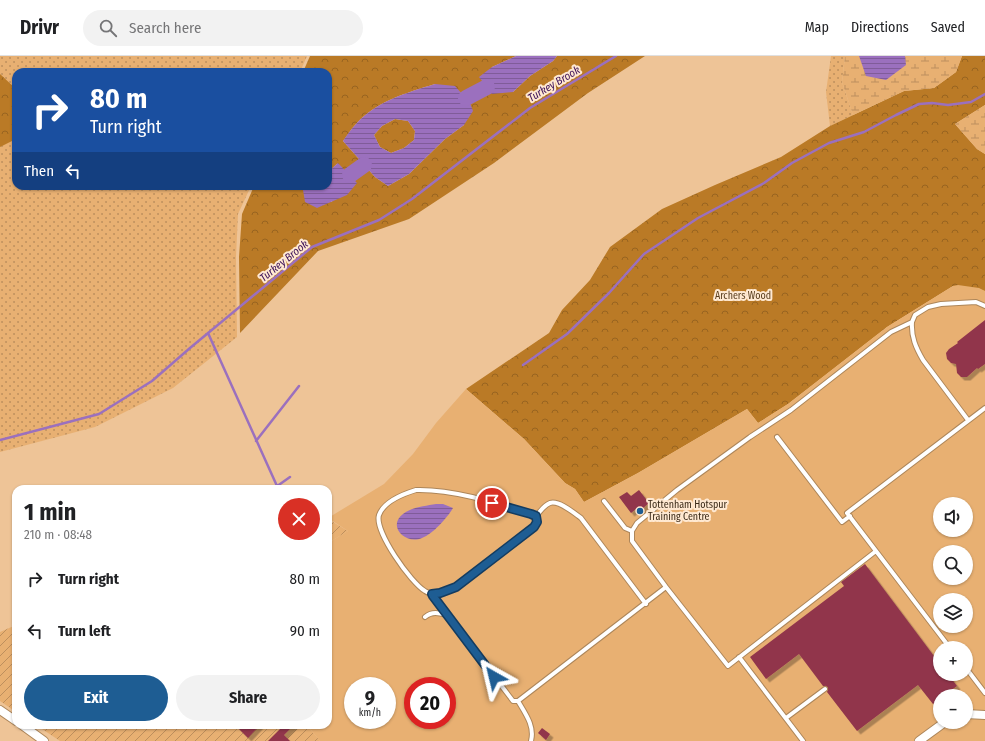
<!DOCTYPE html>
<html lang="en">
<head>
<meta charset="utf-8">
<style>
	body { margin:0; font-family:"Fira Sans Condensed",sans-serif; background:#f2f2f2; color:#202124; height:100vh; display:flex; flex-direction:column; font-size:15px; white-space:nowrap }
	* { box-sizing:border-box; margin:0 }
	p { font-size:13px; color:#757577 }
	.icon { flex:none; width:22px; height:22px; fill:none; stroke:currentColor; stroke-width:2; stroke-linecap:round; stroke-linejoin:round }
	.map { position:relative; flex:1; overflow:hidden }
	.sheet { position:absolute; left:12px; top:429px; width:320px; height:244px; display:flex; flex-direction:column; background:#fff; border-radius:12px; box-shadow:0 1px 3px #0004 }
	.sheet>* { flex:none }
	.top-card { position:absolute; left:12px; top:12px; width:320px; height:122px; border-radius:12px; box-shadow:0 1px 3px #0004; background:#1a4fa0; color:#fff; overflow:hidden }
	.controls { position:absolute; left:933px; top:441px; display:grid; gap:8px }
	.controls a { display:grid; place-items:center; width:40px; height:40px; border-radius:50%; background:#fff; box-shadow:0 1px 3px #0004; font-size:20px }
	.speed { position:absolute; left:344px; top:621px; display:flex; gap:8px; font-size:20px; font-weight:700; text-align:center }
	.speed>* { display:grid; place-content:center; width:52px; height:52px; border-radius:50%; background:#fff; box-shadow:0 1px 3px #0004; line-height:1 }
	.speed small { font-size:10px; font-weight:400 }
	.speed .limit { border:6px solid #d22; background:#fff; color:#111 }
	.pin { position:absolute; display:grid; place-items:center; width:34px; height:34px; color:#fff; margin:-17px; border:2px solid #fff; border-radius:50%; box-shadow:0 1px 4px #0007 }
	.me { position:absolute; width:44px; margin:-22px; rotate:323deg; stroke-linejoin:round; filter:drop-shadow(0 0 3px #0008) }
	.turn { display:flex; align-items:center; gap:14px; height:84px; padding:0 12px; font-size:18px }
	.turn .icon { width:52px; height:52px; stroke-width:2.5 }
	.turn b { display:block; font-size:28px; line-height:34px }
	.then { display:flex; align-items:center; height:38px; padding:0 12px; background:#0003; gap:8px; font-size:15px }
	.round { display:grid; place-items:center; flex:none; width:42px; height:42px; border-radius:21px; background:#f2f2f2 }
	.head { display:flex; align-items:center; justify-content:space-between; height:68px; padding:0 12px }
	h1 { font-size:24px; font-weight:700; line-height:30px }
	.action { display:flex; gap:8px; margin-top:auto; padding:8px 12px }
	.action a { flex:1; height:46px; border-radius:24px; background:#1e5d93; color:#fff; font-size:16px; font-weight:700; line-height:46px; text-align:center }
	.action a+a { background:#f2f2f2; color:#202124 }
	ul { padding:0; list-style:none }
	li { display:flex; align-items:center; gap:12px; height:52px; padding:0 12px }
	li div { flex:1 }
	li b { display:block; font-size:15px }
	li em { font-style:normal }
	header { display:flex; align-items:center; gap:24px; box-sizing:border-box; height:56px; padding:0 20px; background:#fff; border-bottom:1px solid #e0e0e0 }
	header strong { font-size:19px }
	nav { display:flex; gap:22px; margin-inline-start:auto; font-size:14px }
	.search { width:280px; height:36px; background:#f2f2f2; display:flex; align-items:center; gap:10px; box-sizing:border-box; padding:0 14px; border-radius:22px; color:#757577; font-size:15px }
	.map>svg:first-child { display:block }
	.grass { fill:url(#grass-dots) }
	.forest { fill:url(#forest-crowns); fill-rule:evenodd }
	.wetland { fill:url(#wetland-marsh) }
	.garden { fill:url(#garden-furrows) }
	.pitch { fill:#e8b072; fill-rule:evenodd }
	.water { fill:url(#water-rules); fill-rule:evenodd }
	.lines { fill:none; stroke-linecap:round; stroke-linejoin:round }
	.stream { stroke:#9b70be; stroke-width:2.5 }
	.river { stroke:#9b70be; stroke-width:16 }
	.building { fill:#91364c; filter:url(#shadow) }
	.lane-casing { stroke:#ad865a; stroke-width:6 }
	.street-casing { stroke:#ad865a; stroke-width:10 }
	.lane { stroke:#fff; stroke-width:4 }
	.street { stroke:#fff; stroke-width:8 }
	.route-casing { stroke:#143c60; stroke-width:10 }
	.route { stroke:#1e5d93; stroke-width:7 }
	.poi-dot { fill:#1e5d93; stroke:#ffe9d2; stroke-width:1.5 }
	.labels { text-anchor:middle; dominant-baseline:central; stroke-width:4; stroke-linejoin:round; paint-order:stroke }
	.park-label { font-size:10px; fill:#593d1d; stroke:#ffe9d2 }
	.poi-label { font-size:10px; fill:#3b2a18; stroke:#ffe9d2; text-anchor:start }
	.water-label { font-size:11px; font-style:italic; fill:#3d1159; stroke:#ffe9d2 }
</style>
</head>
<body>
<header>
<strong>Drivr</strong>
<div class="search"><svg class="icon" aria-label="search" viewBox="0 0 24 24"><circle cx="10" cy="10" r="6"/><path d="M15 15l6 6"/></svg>Search here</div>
<nav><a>Map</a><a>Directions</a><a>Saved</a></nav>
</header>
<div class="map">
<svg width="985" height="685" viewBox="0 0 985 685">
	<defs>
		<pattern id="grass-dots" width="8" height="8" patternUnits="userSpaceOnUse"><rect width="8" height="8" fill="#e8b072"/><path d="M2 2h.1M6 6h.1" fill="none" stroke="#bd8f5d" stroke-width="1.8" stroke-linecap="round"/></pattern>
		<pattern id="forest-crowns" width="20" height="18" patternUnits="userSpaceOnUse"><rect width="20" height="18" fill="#ba7a26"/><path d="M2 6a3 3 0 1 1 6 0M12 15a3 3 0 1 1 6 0" fill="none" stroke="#986420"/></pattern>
		<pattern id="wetland-marsh" width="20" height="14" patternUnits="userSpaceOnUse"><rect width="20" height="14" fill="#e8b072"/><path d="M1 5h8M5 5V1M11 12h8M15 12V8" fill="none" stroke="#bd8f5d"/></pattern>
		<pattern id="garden-furrows" width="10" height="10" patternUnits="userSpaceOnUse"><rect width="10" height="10" fill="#e8b072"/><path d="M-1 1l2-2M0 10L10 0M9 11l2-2" fill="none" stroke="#bd8f5d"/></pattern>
		<pattern id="water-rules" width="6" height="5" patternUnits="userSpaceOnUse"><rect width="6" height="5" fill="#9b70be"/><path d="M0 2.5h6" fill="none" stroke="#805c99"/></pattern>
		<filter id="shadow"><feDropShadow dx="3.5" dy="3.5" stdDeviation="0" flood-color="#0004"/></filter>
	</defs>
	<rect width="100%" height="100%" fill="#eec497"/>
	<path class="grass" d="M0,0H307L300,16H16V130H251L238,158L236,201L237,281L173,332L95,371L0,396Z
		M831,0H845L842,26L853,59L830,70L826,36Z"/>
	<path class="forest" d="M310,0H516L492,11L513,36L530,20L553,5L557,0H645L588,37L494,107L409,163L318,195L240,277L239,201L242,158L254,130H308L303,134L332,146L338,107L328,116V16H303ZM435,28L464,69L445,83L409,118L388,130L375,121L343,85C347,80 351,73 356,68C377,45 406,37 435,28Z
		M962,0H985V49L955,68L977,93L985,98V235L953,230L887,271L788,348L758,367L747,353L638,417L584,446L575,433L565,427L524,383L466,333L549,277L562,254L590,224L610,191L662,153L715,129L781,101L830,70L904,35L934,32L956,16Z
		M0,18L16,33V83L0,91Z
		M395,63L408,65L415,75L414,84L404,92L391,97L380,91L374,79L382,70Z"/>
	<path class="wetland" d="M845,0H962L956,16L934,32L904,35L853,59L842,26Z
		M985,49V98L977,93L955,68Z"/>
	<path class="garden" d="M328,463L348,475L328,487Z
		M16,569V656L0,645V576Z
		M36,669H305L306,670L307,669L320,685H60Z"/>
	<path class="pitch" d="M958,229L979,232L985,235V685H320L307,669H328V487L348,475L328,462L384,428L413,398L436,367L466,333L524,383L565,427L575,433L584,446L638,417L747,353L758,367L788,348L887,271L953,230ZM940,448H966V474H940ZM940,496H966V522H940ZM940,544H966V570H940ZM940,592H966V618H940ZM353,630H387V664H353ZM413,630H447V664H413ZM940,640H966V666H940Z"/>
	<path class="water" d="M516,0H557L553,5L530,20L513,36L492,38L479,21L492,11Z
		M859,0H905L906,9L886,24L866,20Z
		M435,28L455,30L470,47L473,55L464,69L445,83L409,118L388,130L375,121L343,85C347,79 351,73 356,68C377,45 406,37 435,28ZM395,63L408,65L415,75L414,84L404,92L391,97L380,91L374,79L382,70Z
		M338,107L357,127L347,139L317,152L305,146L303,134L308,130H328V116Z
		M436,448H443L453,452C447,462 433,478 422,482C405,489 387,470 403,458C412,451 425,450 436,448Z"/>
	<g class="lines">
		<path class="stream" d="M208,277L277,430
			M523,309L567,278L609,237L644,198L698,162L764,127L792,107L829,87L864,76L896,59L919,48L932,47L948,49L971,46L985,38
			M0,384L99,358L152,325L190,292L312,191L379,164L412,143L530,52L616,0
			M256,385L299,330
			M273,433L290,421"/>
		<path class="river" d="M466,42L487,31
			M350,119L364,109"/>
	</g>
	<path class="building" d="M985,264V308L978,313L977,312L967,321H961L957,317L956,308L951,307L947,303L946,297L949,293L958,287L957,286Z
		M639,434L649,447L642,453H636L631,457L619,441L627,436L631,440Z
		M865,508L940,608V618H948L957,630L943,640H940V643L933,648L918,629L857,675L827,636L828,633V631L823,630L799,598L766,623L750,601L844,530L841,526Z
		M235,669H260L248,682Z
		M284,669H294L284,679L290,685H268Z
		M542,672L550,678L546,684L538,677Z"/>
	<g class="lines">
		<g class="lane-casing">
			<path id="lane" d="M912,266C911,281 916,292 923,304L968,364
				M777,381L842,466L850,460
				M416,434C453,433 496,447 531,458L536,460L537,466L534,471C517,484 500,497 483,510C470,520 456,535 440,537C435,538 429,538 425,535C411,527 374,475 379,459C384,445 403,438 416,434Z
				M604,445L625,472L632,475
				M536,460C540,456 544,449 550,447C559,444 574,457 581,462L646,548
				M876,495L728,610L666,531L632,485V475L637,467L677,434L750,381L791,354L891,276L912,266L915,259L928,251L941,248L976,246L985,250
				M432,538L433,540L513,645H518
				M425,561C432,555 439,557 446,559
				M950,592L847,457L985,352
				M739,601L803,685
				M966,612L985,637
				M786,662L825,633
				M531,685C535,670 525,657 518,645L666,531"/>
		</g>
		<g class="street-casing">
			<path id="street" d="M0,654L16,665
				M966,658L985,659
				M22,669L44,685
				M919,685L945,666"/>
		</g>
		<use href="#lane" class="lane"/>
		<use href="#street" class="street"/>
	</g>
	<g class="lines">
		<g class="route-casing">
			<path id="route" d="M492,447L531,458L536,460L537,466L534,471L456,531L440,537L432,538L433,540L494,621"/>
		</g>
		<use href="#route" class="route"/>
	</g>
	<circle class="poi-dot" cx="640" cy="455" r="4"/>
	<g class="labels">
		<g class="park-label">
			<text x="743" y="240">Archers Wood</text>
		</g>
		<g class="poi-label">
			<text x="648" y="449">Tottenham Hotspur<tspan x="648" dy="12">Training Centre</tspan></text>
		</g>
		<g class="water-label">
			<text transform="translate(554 28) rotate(-31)">Turkey Brook</text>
			<text transform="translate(284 205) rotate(-39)">Turkey Brook</text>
		</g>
	</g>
</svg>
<div class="controls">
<a><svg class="icon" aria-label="sound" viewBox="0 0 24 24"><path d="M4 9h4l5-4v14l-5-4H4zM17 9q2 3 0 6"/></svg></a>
<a><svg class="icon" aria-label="search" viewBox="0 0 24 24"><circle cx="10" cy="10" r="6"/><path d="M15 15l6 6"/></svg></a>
<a><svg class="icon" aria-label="layers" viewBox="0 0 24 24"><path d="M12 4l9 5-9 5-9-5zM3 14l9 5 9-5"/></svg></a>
<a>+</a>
<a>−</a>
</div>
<div class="speed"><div>9<small>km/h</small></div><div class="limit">20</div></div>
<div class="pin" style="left:492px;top:447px;background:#d93025"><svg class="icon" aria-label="arrive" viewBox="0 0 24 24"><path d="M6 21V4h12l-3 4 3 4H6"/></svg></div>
<svg class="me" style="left:494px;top:621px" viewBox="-20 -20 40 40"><path d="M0-17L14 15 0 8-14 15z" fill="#1e5d93" stroke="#fff" stroke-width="4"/></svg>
<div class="top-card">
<div class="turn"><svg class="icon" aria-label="right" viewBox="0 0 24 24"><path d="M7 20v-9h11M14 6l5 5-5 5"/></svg><div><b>80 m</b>Turn right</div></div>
<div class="then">Then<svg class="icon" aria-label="left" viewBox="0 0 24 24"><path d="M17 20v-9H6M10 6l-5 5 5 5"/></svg></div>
</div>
<section class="sheet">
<div class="head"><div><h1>1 min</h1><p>210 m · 08:48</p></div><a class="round" style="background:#d93025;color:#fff"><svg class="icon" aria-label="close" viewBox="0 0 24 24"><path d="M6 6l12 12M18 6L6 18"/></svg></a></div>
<ul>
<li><svg class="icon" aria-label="right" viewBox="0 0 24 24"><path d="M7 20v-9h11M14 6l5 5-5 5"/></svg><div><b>Turn right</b></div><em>80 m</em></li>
<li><svg class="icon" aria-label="left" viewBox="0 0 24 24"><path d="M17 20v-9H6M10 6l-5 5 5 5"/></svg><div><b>Turn left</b></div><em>90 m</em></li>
</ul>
<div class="action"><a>Exit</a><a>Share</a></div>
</section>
</div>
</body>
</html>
